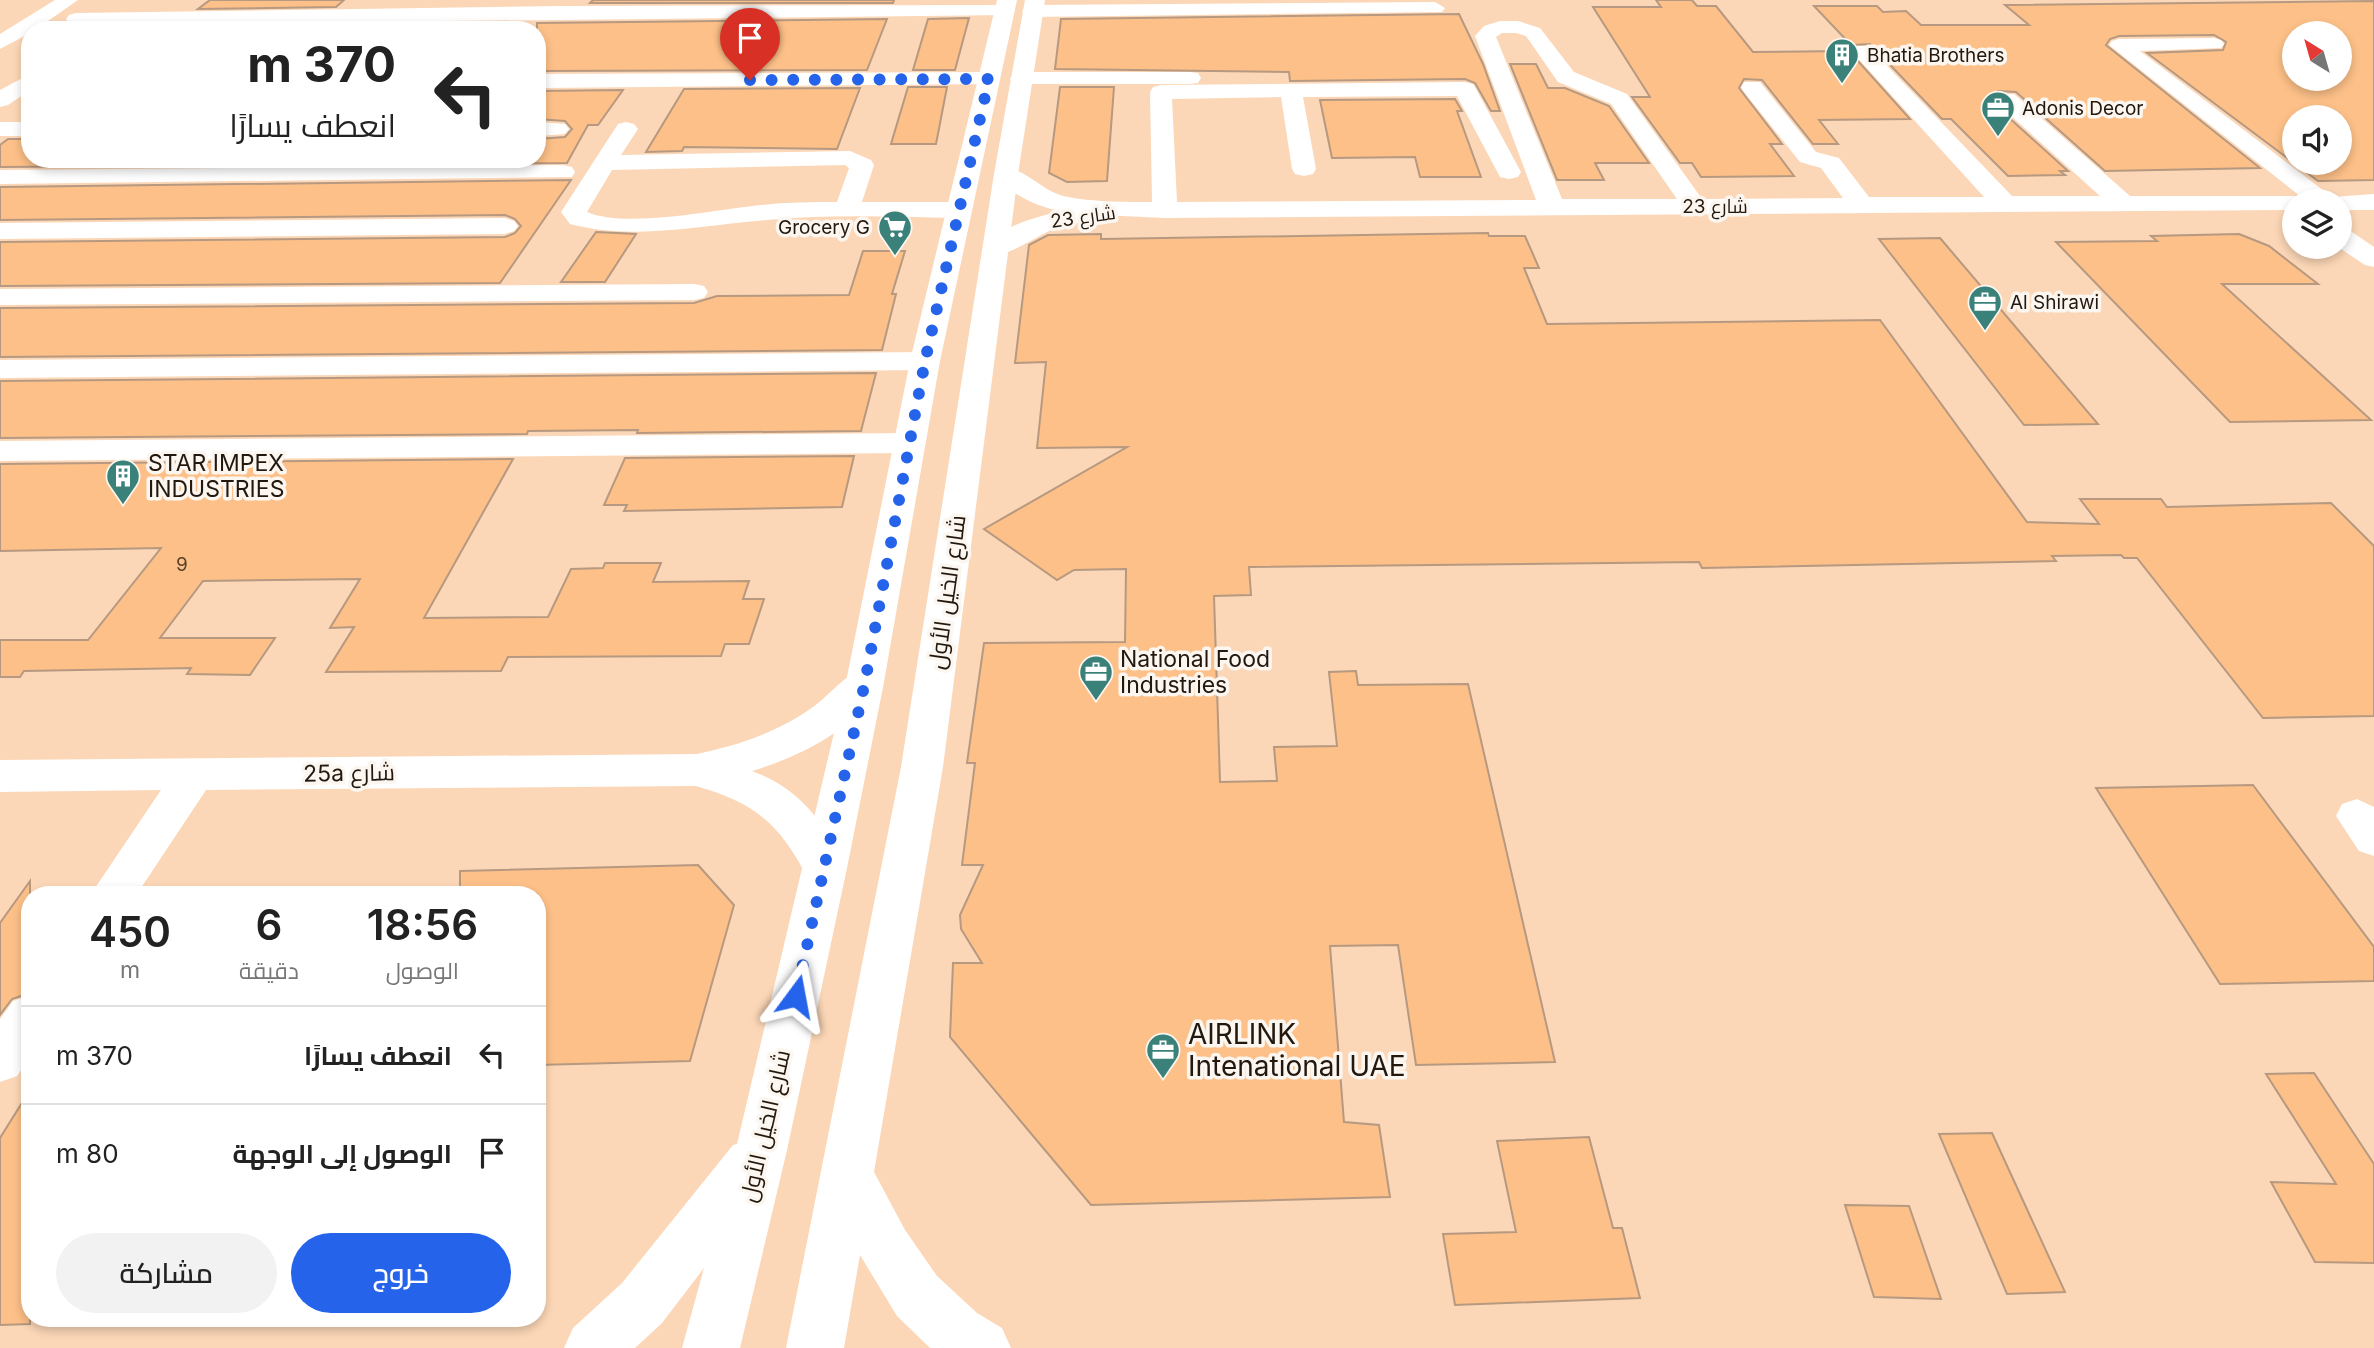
<!DOCTYPE html>
<html lang="ar">
<head>
<meta charset="utf-8">
<style>
	body { margin:0; font-family:Inter,Cairo,sans-serif; background:#f2f2f2; color:#222; direction:rtl; height:100vh; display:flex; flex-direction:column; font-size:26px; white-space:nowrap }
	* { box-sizing:border-box; margin:0 }
	p { font-size:23px; color:#767676 }
	.icon { flex:none; width:38px; height:38px; fill:none; stroke:currentColor; stroke-width:2; stroke-linecap:round; stroke-linejoin:round }
	.map { position:relative; flex:1; overflow:hidden; direction:ltr }
	.details { position:absolute; left:21px; top:886px; width:525px; height:441px; display:flex; flex-direction:column; background:#fff; border-radius:28px; box-shadow:0 4px 10px #0003; direction:rtl }
	.details>* { flex:none }
	.top-card { position:absolute; left:21px; top:21px; width:525px; height:147px; border-radius:28px; box-shadow:0 4px 10px #0003; direction:rtl; background:#fff; color:#222; overflow:hidden }
	.needle { width:46px; rotate:323deg }
	.controls { position:absolute; left:2282px; top:21px; display:grid; gap:14px }
	.controls a { display:grid; place-items:center; width:70px; height:70px; border-radius:50%; background:#fff; box-shadow:0 4px 10px #0003; font-size:35px }
	.pin { position:absolute; display:grid; place-items:center; width:60px; height:60px; color:#fff; margin:-72px -30px; border-radius:50% 50% 50% 0; rotate:-45deg; box-shadow:0 0 7px #0007 }
	.pin .icon { rotate:45deg }
	.me { position:absolute; width:77px; margin:-38px; rotate:13deg; stroke-linejoin:round; filter:drop-shadow(0 0 5px #0008) }
	.turn { display:flex; align-items:center; gap:24px; height:147px; padding:0 35px; font-size:32px }
	.turn .icon { width:91px; height:91px; stroke-width:2.5 }
	.turn b { display:block; font-size:49px; line-height:60px }
	.eta { display:flex; justify-content:space-evenly; align-items:center; height:119px; text-align:center }
	.eta b { font-size:42px; font-weight:600; line-height:49px }
	.cta { display:flex; gap:14px; margin-top:auto; padding:14px 35px }
	.cta a { flex:1; height:80px; border-radius:42px; background:#2563eb; color:#fff; font-size:28px; font-weight:600; line-height:80px; text-align:center }
	.cta a+a { background:#f2f2f2; color:#222 }
	ul { padding:0; list-style:none }
	li { display:flex; align-items:center; gap:21px; height:98px; padding:0 35px; border-top:2px solid #e0e0e0 }
	li div { flex:1 }
	li b { display:block; font-size:26px }
	li em { font-style:normal }
	.map>svg:first-child { display:block }
	.built { fill:#fcd7b7; fill-rule:evenodd }
	.building { fill:#fdc088; stroke:#b69980; stroke-width:2; fill-rule:evenodd }
	.lines { fill:none; stroke-linecap:round; stroke-linejoin:round }
	.minor { fill:#fff; fill-rule:evenodd }
	.major { fill:#fff; fill-rule:evenodd }
	.route { stroke:#2563eb; stroke-width:12; stroke-dasharray:0 21.6 }
	.labels { text-anchor:middle; dominant-baseline:central; stroke-width:7; stroke-linejoin:round; paint-order:stroke }
	.far-poi-label { font-size:19px; fill:#23180e; stroke:#fcf6f0; text-anchor:start }
	.far-street-label { font-size:19px; fill:#23180e; stroke:#fcf6f0 }
	.number-label { font-size:19px; fill:#5a422c }
	.poi-label { font-size:23px; fill:#23180e; stroke:#fcf6f0; text-anchor:start }
	.street-label { font-size:23px; fill:#23180e; stroke:#fcf6f0 }
	.near-poi-label { font-size:28px; fill:#23180e; stroke:#fcf6f0; text-anchor:start }
</style>
</head>
<body>
<div class="map">
<svg width="2374" height="1348" viewBox="0 0 2374 1348">
	<rect width="100%" height="100%" fill="#fde5cf"/>
	<path class="built" d="M0,0H2374V1348H0ZM30,30H537V159H30ZM2294,33H2340V79H2294ZM2294,117H2340V163H2294ZM2294,201H2340V247H2294ZM30,894H537V1318H30Z"/>
	<path class="building" d="M210,0H344L336,7L198,9Z
		M593,0H894L893,3H590Z
		M1656,0H1692L1697,6H1716L1753,52L1849,51L1910,119L1819,120L1838,144H1813L1762,80L1744,79L1739,88L1782,144H1770L1794,176L1701,177L1692,163H1680L1632,97H1650L1593,7H1661Z
		M2374,1V180L2318,181L2147,53L2223,50L2226,42L2214,35L2119,36L2110,39L2106,45L2260,168L2105,171L2016,92L1998,91L1993,98L1996,106L2068,171H2060L2065,175L2008,176L1951,119H1942L1870,44L1851,45L1814,6H1877L1883,12L1906,11L1921,25H2029L2005,5ZM2294,33H2340V79H2294ZM2294,117H2340V163H2294Z
		M1459,14L1483,64L1500,111H1491L1475,83L1465,79L1290,81L1289,72L1055,69L1061,19Z
		M969,18L955,70H913L928,19Z
		M887,19L867,70L537,71V23Z
		M314,25L308,30H168L173,27Z
		M1510,64H1536L1548,88H1565L1609,106L1649,163H1595L1604,180H1557Z
		M908,87H947L936,144H891Z
		M1060,87H1114L1107,181L1067,182L1049,173Z
		M860,88L837,149L684,147L682,151L646,152L684,89Z
		M623,90L598,125H588L567,163L0,167V145L8,139H30V159H537V139L565,137L572,129L565,121L537,119V91Z
		M1455,99L1462,111H1457L1481,177H1420L1415,157L1332,158L1320,100Z
		M571,180L500,283L0,286V242L505,237L515,233L521,226L515,219L505,215L0,220V187Z
		M596,232L636,234L605,282H561Z
		M1488,233L1489,236H1525L1539,268H1524L1547,324L1880,320L2027,522L2099,524L2080,499H2161L2167,507L2331,503L2374,546V716L2263,718L2137,558H2124L2121,555L2052,556L2056,561L1702,568L1699,562L1249,567L1251,595L1214,596L1220,782L1277,781L1274,747L1337,746L1329,672L1356,671L1358,685L1468,684L1555,1062L1416,1065L1398,945L1330,946L1344,1122L1379,1125L1390,1197L1091,1205L950,1037L953,963H982L961,929L960,915L983,865H962L975,763H967L984,643L1125,642L1126,569L1074,570L1057,580L984,529L1127,447L1037,448L1046,362L1015,363L1029,245L1048,235L1101,234V239Z
		M2239,234L2269,246L2318,284H2222L2371,420L2230,422L2056,242L2157,241L2151,236Z
		M1940,238L2098,424L2024,425L1879,239Z
		M863,251H905L892,294H896L882,350L0,357V308L694,303L717,296L849,295Z
		M876,373L861,431L637,433L638,430L528,431L527,434L0,438V381Z
		M854,456L842,507L624,511L627,505H604L625,458Z
		M513,459L424,618L548,617L571,569L603,568L605,563H661L653,582L749,581L743,599H764L749,644H725L721,656L508,657L501,671L326,672L354,627L330,628L360,579L203,581L160,638H275L250,675L187,674L191,668L24,671L20,677H0V640H88L161,548L0,551V464Z
		M2253,785L2374,947V981L2220,984L2096,788Z
		M698,865L734,905L690,1061L537,1065V894H460V871Z
		M30,881V993L12,999L0,1015V923Z
		M2314,1073L2374,1164V1263L2315,1262L2271,1182L2336,1184L2266,1074Z
		M30,1090V1324L0,1325V1138Z
		M1992,1133L2065,1292L2007,1294L1939,1134Z
		M1589,1137L1613,1228H1622L1640,1298L1455,1305L1443,1234L1516,1232L1497,1141Z
		M1845,1205L1909,1206L1941,1299L1874,1297Z"/>
	<g class="lines">
		<path class="minor" d="M55,0H78L35,30H30V33L0,49V34Z
			M1435,2L1445,8L1442,12L1032,17L1025,15L1022,11L1025,7L1032,5Z
			M1004,5L1011,7L1014,11L1011,15L76,25L69,23L66,19L69,15L76,13L561,6Z
			M1500,21H1518L1540,28L1574,72L1627,94L1702,199L1843,198L1821,168L1800,162L1744,92L1741,87L1744,82H1760L1816,152L1839,158L1869,197H1984L1854,54L1851,50L1854,46H1868L2012,196H2100L1998,104L1995,99L1998,94H2014L2130,196H2300L2109,45L2112,41L2119,39L2214,38L2221,40L2224,44L2221,48L2140,51L2332,197L2374,194V210H2340V201H2294V210L1165,218L1101,215L1098,219C1085,223 1072,223 1059,227C1037,234 1007,260 986,255L982,249C997,227 1036,217 1061,211C1039,208 1007,193 994,174L997,169C1021,163 1039,189 1060,195C1083,202 1128,202 1152,202L1150,92L1153,87L1161,85L1465,82L1473,84L1476,89L1521,172L1518,177L1509,179L1500,177L1457,96L1303,97L1316,169L1313,174L1304,176L1295,174L1292,169L1281,97L1172,99L1177,202L1536,200L1475,36L1484,26ZM1516,33L1526,36L1558,82L1611,104L1677,199H1562L1496,37L1502,33Z
			M989,72L997,74L1000,79L997,84L537,88V74Z
			M1021,72H1190L1198,73L1201,78L1198,83L1190,84H1013L1010,79L1013,74Z
			M30,74V90L8,105L0,107V90Z
			M0,122H30V136H0Z
			M537,122L565,124L569,129L565,134L537,136Z
			M626,122L634,124L638,129L621,155L850,151L871,160L874,165L862,202H959L968,205L972,210L968,215L959,218C895,217 831,214 767,220C700,225 636,241 570,224L561,212L618,124ZM845,165L849,168L837,202C812,202 787,202 762,205C718,209 626,229 587,212L612,170Z
			M563,165L572,167L575,172L572,177L0,184V170Z
			M505,218L514,221L518,226L514,231L505,234L0,239V223Z
			M2340,228L2349,230L2374,247V267L2365,265L2338,247Z
			M694,284L704,286L708,292L704,298L694,300L0,305V289Z
			M925,352L935,355L940,361L935,367L925,370L0,378V360Z
			M909,433L920,436L925,443L920,450L909,453L0,461V441Z
			M865,668L879,672L884,682C857,728 802,756 752,771C801,789 825,824 847,868L841,881L825,886L809,881C781,825 756,803 696,786L206,790L137,894H91L161,790L0,792V760L697,754C739,745 778,732 813,707C831,694 844,675 865,668Z
			M2357,799L2374,807V856L2359,851L2336,816L2342,804Z
			M30,995V1057L17,1076L0,1082V1019L13,1001Z"/>
		<path class="major" d="M997,0H1017L940,361L884,682L847,868L787,1150L740,1348H682L704,1268L662,1323L635,1348H564L573,1328L622,1283L733,1145L737,1144L846,682L910,361Z
			M1025,0H1045L1018,174L943,767L874,1172L905,1230L937,1276L977,1313L1002,1328L1011,1348H930L897,1316L860,1255L844,1348H786L901,767L994,174Z"/>
	</g>
	<g class="lines">
		<path class="route" d="M750,80L989,79L925,361L865,682L796,996"/>
	</g>
	<defs>
		<g id="building-pin" transform="scale(1.75)"><path d="M0 17L-7.5 6A9.5 9.5 0 1 1 7.5 6Z" fill="#3a817a" stroke="#fcf6f0"/><path d="M-4-6H4V6H1V3H-1V6H-4ZM-2.5-4.3h1.7v1.8h-1.7ZM.8-4.3h1.7v1.8H.8ZM-2.5-1h1.7V.8h-1.7ZM.8-1h1.7V.8H.8Z" fill="#fff"/></g>
		<g id="office-pin" transform="scale(1.75)"><path d="M0 17L-7.5 6A9.5 9.5 0 1 1 7.5 6Z" fill="#3a817a" stroke="#fcf6f0"/><path d="M-6-3h4V-5.5h4V-3h4V5H-6ZM-1-4.5V-3h2v-1.5ZM-6 0V1H6V0Z" fill="#fff"/></g>
		<g id="supermarket-pin" transform="scale(1.75)"><path d="M0 17L-7.5 6A9.5 9.5 0 1 1 7.5 6Z" fill="#3a817a" stroke="#fcf6f0"/><path d="M-6-5.5h2.5l.6 2H6L4.5 2H-2.5L-4.4-4H-6ZM-1.5 3.2a1.3 1.3 0 1 0 .1 0ZM3 3.2a1.3 1.3 0 1 0 .1 0Z" fill="#fff"/></g>
	</defs>
	<g fill-rule="evenodd">
		<use href="#building-pin" x="1842" y="55"/>
		<use href="#office-pin" x="1998" y="108"/>
		<use href="#supermarket-pin" x="895" y="227"/>
		<use href="#office-pin" x="1985" y="302"/>
		<use href="#building-pin" x="123" y="476"/>
		<use href="#office-pin" x="1096" y="672"/>
		<use href="#office-pin" x="1163" y="1050"/>
	</g>
	<g class="labels">
		<g class="far-poi-label">
			<text x="1867" y="55">Bhatia Brothers</text>
			<text x="2022" y="108">Adonis Decor</text>
			<text x="870" y="227" text-anchor="end">Grocery G</text>
			<text x="2010" y="302">Al Shirawi</text>
		</g>
		<g class="far-street-label">
			<text x="1715" y="206">شارع 23</text>
			<text transform="translate(1083 217) rotate(-8)">شارع 23</text>
		</g>
		<g class="number-label">
			<text x="182" y="564">9</text>
		</g>
		<g class="poi-label">
			<text x="148" y="463">STAR IMPEX<tspan x="148" dy="26">INDUSTRIES</tspan></text>
			<text x="1120" y="659">National Food<tspan x="1120" dy="26">Industries</tspan></text>
		</g>
		<g class="street-label">
			<text transform="translate(947 592) rotate(-82)">شارع الخيل الأول</text>
			<text transform="translate(349 773) rotate(-1)">25a شارع</text>
			<text transform="translate(765 1126) rotate(-77)">شارع الخيل الأول</text>
		</g>
		<g class="near-poi-label">
			<text x="1188" y="1034">AIRLINK<tspan x="1188" dy="32">Intenational UAE</tspan></text>
		</g>
	</g>
</svg>
<div class="controls">
<a><svg class="needle" viewBox="-14 -14 28 28"><path d="M0-13l5 13h-10z" fill="#e53935"/><path d="M0 13l5-13h-10z" fill="#767676"/></svg></a>
<a><svg class="icon" aria-label="sound" viewBox="0 0 24 24"><path d="M4 9h4l5-4v14l-5-4H4zM17 9q2 3 0 6"/></svg></a>
<a><svg class="icon" aria-label="layers" viewBox="0 0 24 24"><path d="M12 4l9 5-9 5-9-5zM3 14l9 5 9-5"/></svg></a>
</div>
<div class="pin" style="left:750px;top:80px;background:#d93025"><svg class="icon" aria-label="arrive" viewBox="0 0 24 24"><path d="M6 21V4h12l-3 4 3 4H6"/></svg></div>
<svg class="me" style="left:796px;top:996px" viewBox="-20 -20 40 40"><path d="M0-17L14 15 0 8-14 15z" fill="#2563eb" stroke="#fff" stroke-width="4"/></svg>
<div class="top-card">
<div class="turn"><svg class="icon" aria-label="left" viewBox="0 0 24 24"><path d="M17 20v-9H6M10 6l-5 5 5 5"/></svg><div><b>370 m</b>انعطف يسارًا</div></div>
</div>
<section class="details">
<div class="eta">
<div><b>18:56</b><p>الوصول</p></div>
<div><b>6</b><p>دقيقة</p></div>
<div><b>450</b><p>m</p></div>
</div>
<ul>
<li><svg class="icon" aria-label="left" viewBox="0 0 24 24"><path d="M17 20v-9H6M10 6l-5 5 5 5"/></svg><div><b>انعطف يسارًا</b></div><em>370 m</em></li>
<li><svg class="icon" aria-label="arrive" viewBox="0 0 24 24"><path d="M6 21V4h12l-3 4 3 4H6"/></svg><div><b>الوصول إلى الوجهة</b></div><em>80 m</em></li>
</ul>
<div class="cta"><a>خروج</a><a>مشاركة</a></div>
</section>
</div>
</body>
</html>
